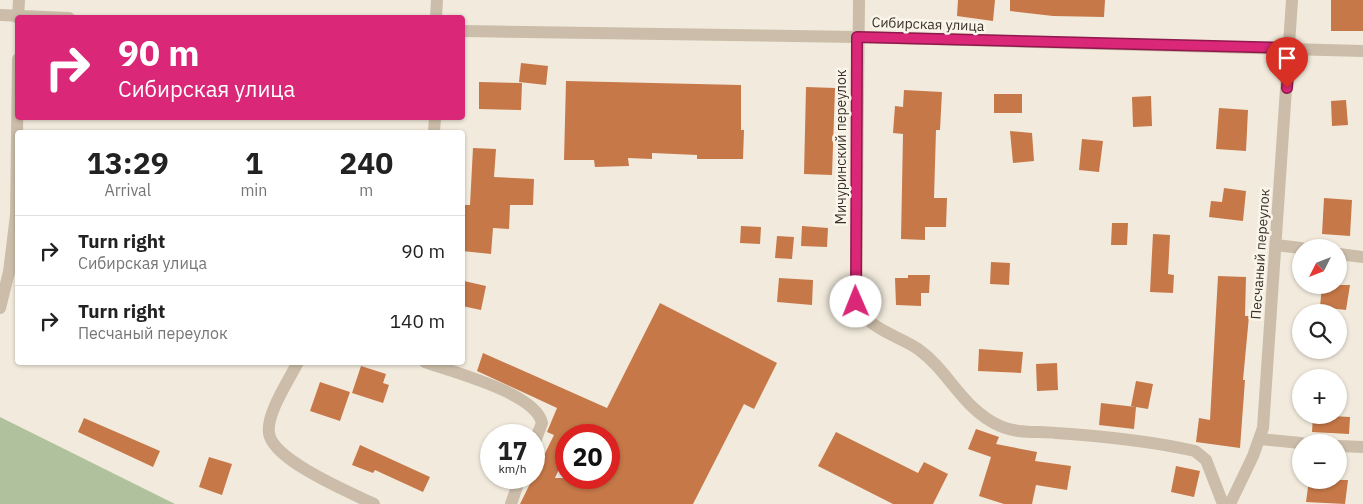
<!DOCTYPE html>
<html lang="en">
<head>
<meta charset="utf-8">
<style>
	body { margin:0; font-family:"IBM Plex Sans",sans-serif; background:#f6f6f6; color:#222; height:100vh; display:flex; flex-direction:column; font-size:19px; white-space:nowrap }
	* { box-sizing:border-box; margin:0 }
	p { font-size:16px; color:#767676 }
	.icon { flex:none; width:28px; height:28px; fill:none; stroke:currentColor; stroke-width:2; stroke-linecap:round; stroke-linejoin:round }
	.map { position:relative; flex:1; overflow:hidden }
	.panel { position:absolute; left:15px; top:130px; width:450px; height:235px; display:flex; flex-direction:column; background:#fff; border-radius:5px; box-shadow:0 1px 4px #0004 }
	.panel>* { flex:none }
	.top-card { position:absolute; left:15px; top:15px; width:450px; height:105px; border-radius:5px; box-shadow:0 1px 4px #0004; background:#db2777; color:#fff; overflow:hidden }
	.needle { width:32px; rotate:228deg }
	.buttons { position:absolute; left:1292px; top:239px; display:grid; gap:10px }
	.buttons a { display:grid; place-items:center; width:55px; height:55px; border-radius:50%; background:#fff; box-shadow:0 1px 4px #0004; font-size:25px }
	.speed { position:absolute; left:480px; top:424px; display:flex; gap:10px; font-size:25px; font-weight:700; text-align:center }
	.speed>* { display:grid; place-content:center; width:65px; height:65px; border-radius:50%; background:#fff; box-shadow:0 1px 4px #0004; line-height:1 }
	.speed small { font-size:12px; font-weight:400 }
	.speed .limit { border:8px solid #d22; background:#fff; color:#111 }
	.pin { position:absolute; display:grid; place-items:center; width:42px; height:42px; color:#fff; margin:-51px -21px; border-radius:50% 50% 50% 0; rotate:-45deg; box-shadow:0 0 5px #0007 }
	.pin .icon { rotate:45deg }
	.me { position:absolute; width:55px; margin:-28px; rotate:359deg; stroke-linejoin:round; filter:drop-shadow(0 0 4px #0008) }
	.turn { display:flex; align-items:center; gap:18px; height:105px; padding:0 20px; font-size:22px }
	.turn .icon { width:65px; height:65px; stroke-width:2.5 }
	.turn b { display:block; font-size:35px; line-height:42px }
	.eta { display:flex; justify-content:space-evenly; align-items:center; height:85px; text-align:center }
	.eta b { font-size:30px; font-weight:700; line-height:35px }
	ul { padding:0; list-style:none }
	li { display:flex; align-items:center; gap:15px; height:70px; padding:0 20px; border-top:1px solid #e0e0e0 }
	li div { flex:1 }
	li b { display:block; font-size:19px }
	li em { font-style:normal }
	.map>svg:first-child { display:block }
	.green { fill:#b0c29d }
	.building { fill:#c67848; fill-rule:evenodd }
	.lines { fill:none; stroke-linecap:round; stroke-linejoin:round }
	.minor { stroke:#cbbda9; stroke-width:12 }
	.route-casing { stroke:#8e194d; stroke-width:12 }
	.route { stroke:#db2777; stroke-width:9 }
	.labels { text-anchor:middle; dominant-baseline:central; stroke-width:5; stroke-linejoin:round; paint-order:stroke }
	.street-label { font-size:14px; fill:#383029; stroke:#faf5ea }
</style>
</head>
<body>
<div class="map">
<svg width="1363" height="504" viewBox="0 0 1363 504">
	<rect width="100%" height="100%" fill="#f2ebdd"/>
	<path class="green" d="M0,417L175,504H0Z"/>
	<path class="building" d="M958,0H995L993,21L957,16Z
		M1010,0H1105L1104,17L1053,16L1010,11Z
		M1331,0H1363V31H1331Z
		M521,63L548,66L546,85L519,82Z
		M566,81L741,85V130H744L743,159H697V155L652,153V159L628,158L629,166L595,167L594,160H564Z
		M479,82L522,83L521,110L479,109Z
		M806,87L835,88L832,175L804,174Z
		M904,90L942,92L940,130H936L934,198H947L946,227H925V240L901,239L903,134L893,133L895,106L903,107Z
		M994,94H1022V113H994Z
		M1151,96L1152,126L1133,127L1132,97Z
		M1346,100L1348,125L1332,126L1331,101Z
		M1219,108L1248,110L1246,151L1216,149Z
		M1010,131L1032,133L1034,161L1013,163Z
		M1082,139L1103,141L1099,172L1079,170Z
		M473,148L496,149L494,177L534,179L533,205H510L509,229L493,228L491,254L462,251V205H470Z
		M1224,188L1246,191L1243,221L1209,217L1211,201L1222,202Z
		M1324,198L1352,200L1350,236L1322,234Z
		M1112,223H1128L1127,245H1111Z
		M741,226L761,227L760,244L740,243Z
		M802,226L828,228L827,247L801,246Z
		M1153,234L1170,235L1168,274L1174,275L1173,293L1150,292Z
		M777,236L794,237L792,259L775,258Z
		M991,262L1010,263L1009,285L990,284Z
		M908,275H930L929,293H921V306L896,305L895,278H908Z
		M1218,276L1246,277L1245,316H1249L1243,380H1245L1240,448L1196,442L1199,418L1210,420Z
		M779,278L813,280L812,305L777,302Z
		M464,281L486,286L481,310L462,306Z
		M1322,285H1350L1346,310L1320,307Z
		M660,303L777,363L754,409L744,404L693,504H520L554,435L547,432L557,408L477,371L483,353L607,408ZM566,435H609V478H555L566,454Z
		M979,349L1023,352L1021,373L978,371Z
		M1057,363L1058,390L1037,391L1036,364Z
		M361,366L386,374L383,383L389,385L383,403L352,393Z
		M1136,381L1153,384L1148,409L1136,407L1134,429L1099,425L1101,403L1136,407L1131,406Z
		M320,382L350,392L340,421L310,411Z
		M1313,415L1350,417L1349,434L1312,432Z
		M84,418L160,451L153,467L78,432Z
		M976,429L999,437L996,444L1037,452L1035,461L1071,466L1067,490L1036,485L1032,504H1004L979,496L991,457L968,449Z
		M836,432L918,473L924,462L948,474L933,504H893L818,466Z
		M360,445L430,477L423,492L375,470L373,473L352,465Z
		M209,457L232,464L222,495L199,487Z
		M1176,466L1200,471L1194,497L1171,492Z
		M1309,480H1348L1345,504L1306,502Z"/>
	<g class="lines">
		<path class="minor" d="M859,0L856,294C858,328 895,333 918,349C949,371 963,410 1000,426C1018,434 1037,431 1056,433C1100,436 1151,441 1195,451L1206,460L1223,504
			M0,15L69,18
			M18,18L19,0
			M436,18L437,0
			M462,31L857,37L1363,51
			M434,132L435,118
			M1276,245L1301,248
			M1339,254L1363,257
			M0,308L9,272L16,215L18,59
			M298,362C289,380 266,414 269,433C272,460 351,493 374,504
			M425,362C452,372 536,393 542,423L534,444
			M1260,439L1301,443
			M1339,446L1363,447
			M511,504L520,478
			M1230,504L1253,456L1263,428L1292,0"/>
	</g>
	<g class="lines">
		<g class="route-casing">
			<path id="route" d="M856,302L857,37L1290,48L1287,88"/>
		</g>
		<use href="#route" class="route"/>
	</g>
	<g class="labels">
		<g class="street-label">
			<text transform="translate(928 24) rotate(2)">Сибирская улица</text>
			<text transform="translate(841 147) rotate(-90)">Мичуринский переулок</text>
			<text transform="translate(1260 254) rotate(-86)">Песчаный переулок</text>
		</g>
	</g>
</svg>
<div class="buttons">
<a><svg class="needle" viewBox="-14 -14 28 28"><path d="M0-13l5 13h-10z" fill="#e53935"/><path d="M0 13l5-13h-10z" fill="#767676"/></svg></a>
<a><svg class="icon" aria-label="search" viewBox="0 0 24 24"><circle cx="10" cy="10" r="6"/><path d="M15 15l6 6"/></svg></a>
<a>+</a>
<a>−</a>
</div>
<div class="speed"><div>17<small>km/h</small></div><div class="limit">20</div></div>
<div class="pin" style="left:1287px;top:88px;background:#d93025"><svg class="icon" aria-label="arrive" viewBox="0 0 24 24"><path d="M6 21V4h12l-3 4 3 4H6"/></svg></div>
<svg class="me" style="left:856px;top:302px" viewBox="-20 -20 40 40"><circle r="19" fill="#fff"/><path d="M0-13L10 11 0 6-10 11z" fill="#db2777"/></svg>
<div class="top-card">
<div class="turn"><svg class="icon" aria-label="right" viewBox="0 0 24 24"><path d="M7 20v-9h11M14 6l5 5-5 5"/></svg><div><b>90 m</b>Сибирская улица</div></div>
</div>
<section class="panel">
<div class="eta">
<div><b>13:29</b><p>Arrival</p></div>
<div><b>1</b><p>min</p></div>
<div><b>240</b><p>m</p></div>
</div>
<ul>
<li><svg class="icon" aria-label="right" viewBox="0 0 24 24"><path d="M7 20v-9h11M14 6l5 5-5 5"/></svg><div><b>Turn right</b><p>Сибирская улица</p></div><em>90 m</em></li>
<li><svg class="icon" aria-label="right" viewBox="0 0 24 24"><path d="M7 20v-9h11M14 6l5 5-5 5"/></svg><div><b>Turn right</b><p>Песчаный переулок</p></div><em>140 m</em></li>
</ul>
</section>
</div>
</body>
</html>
